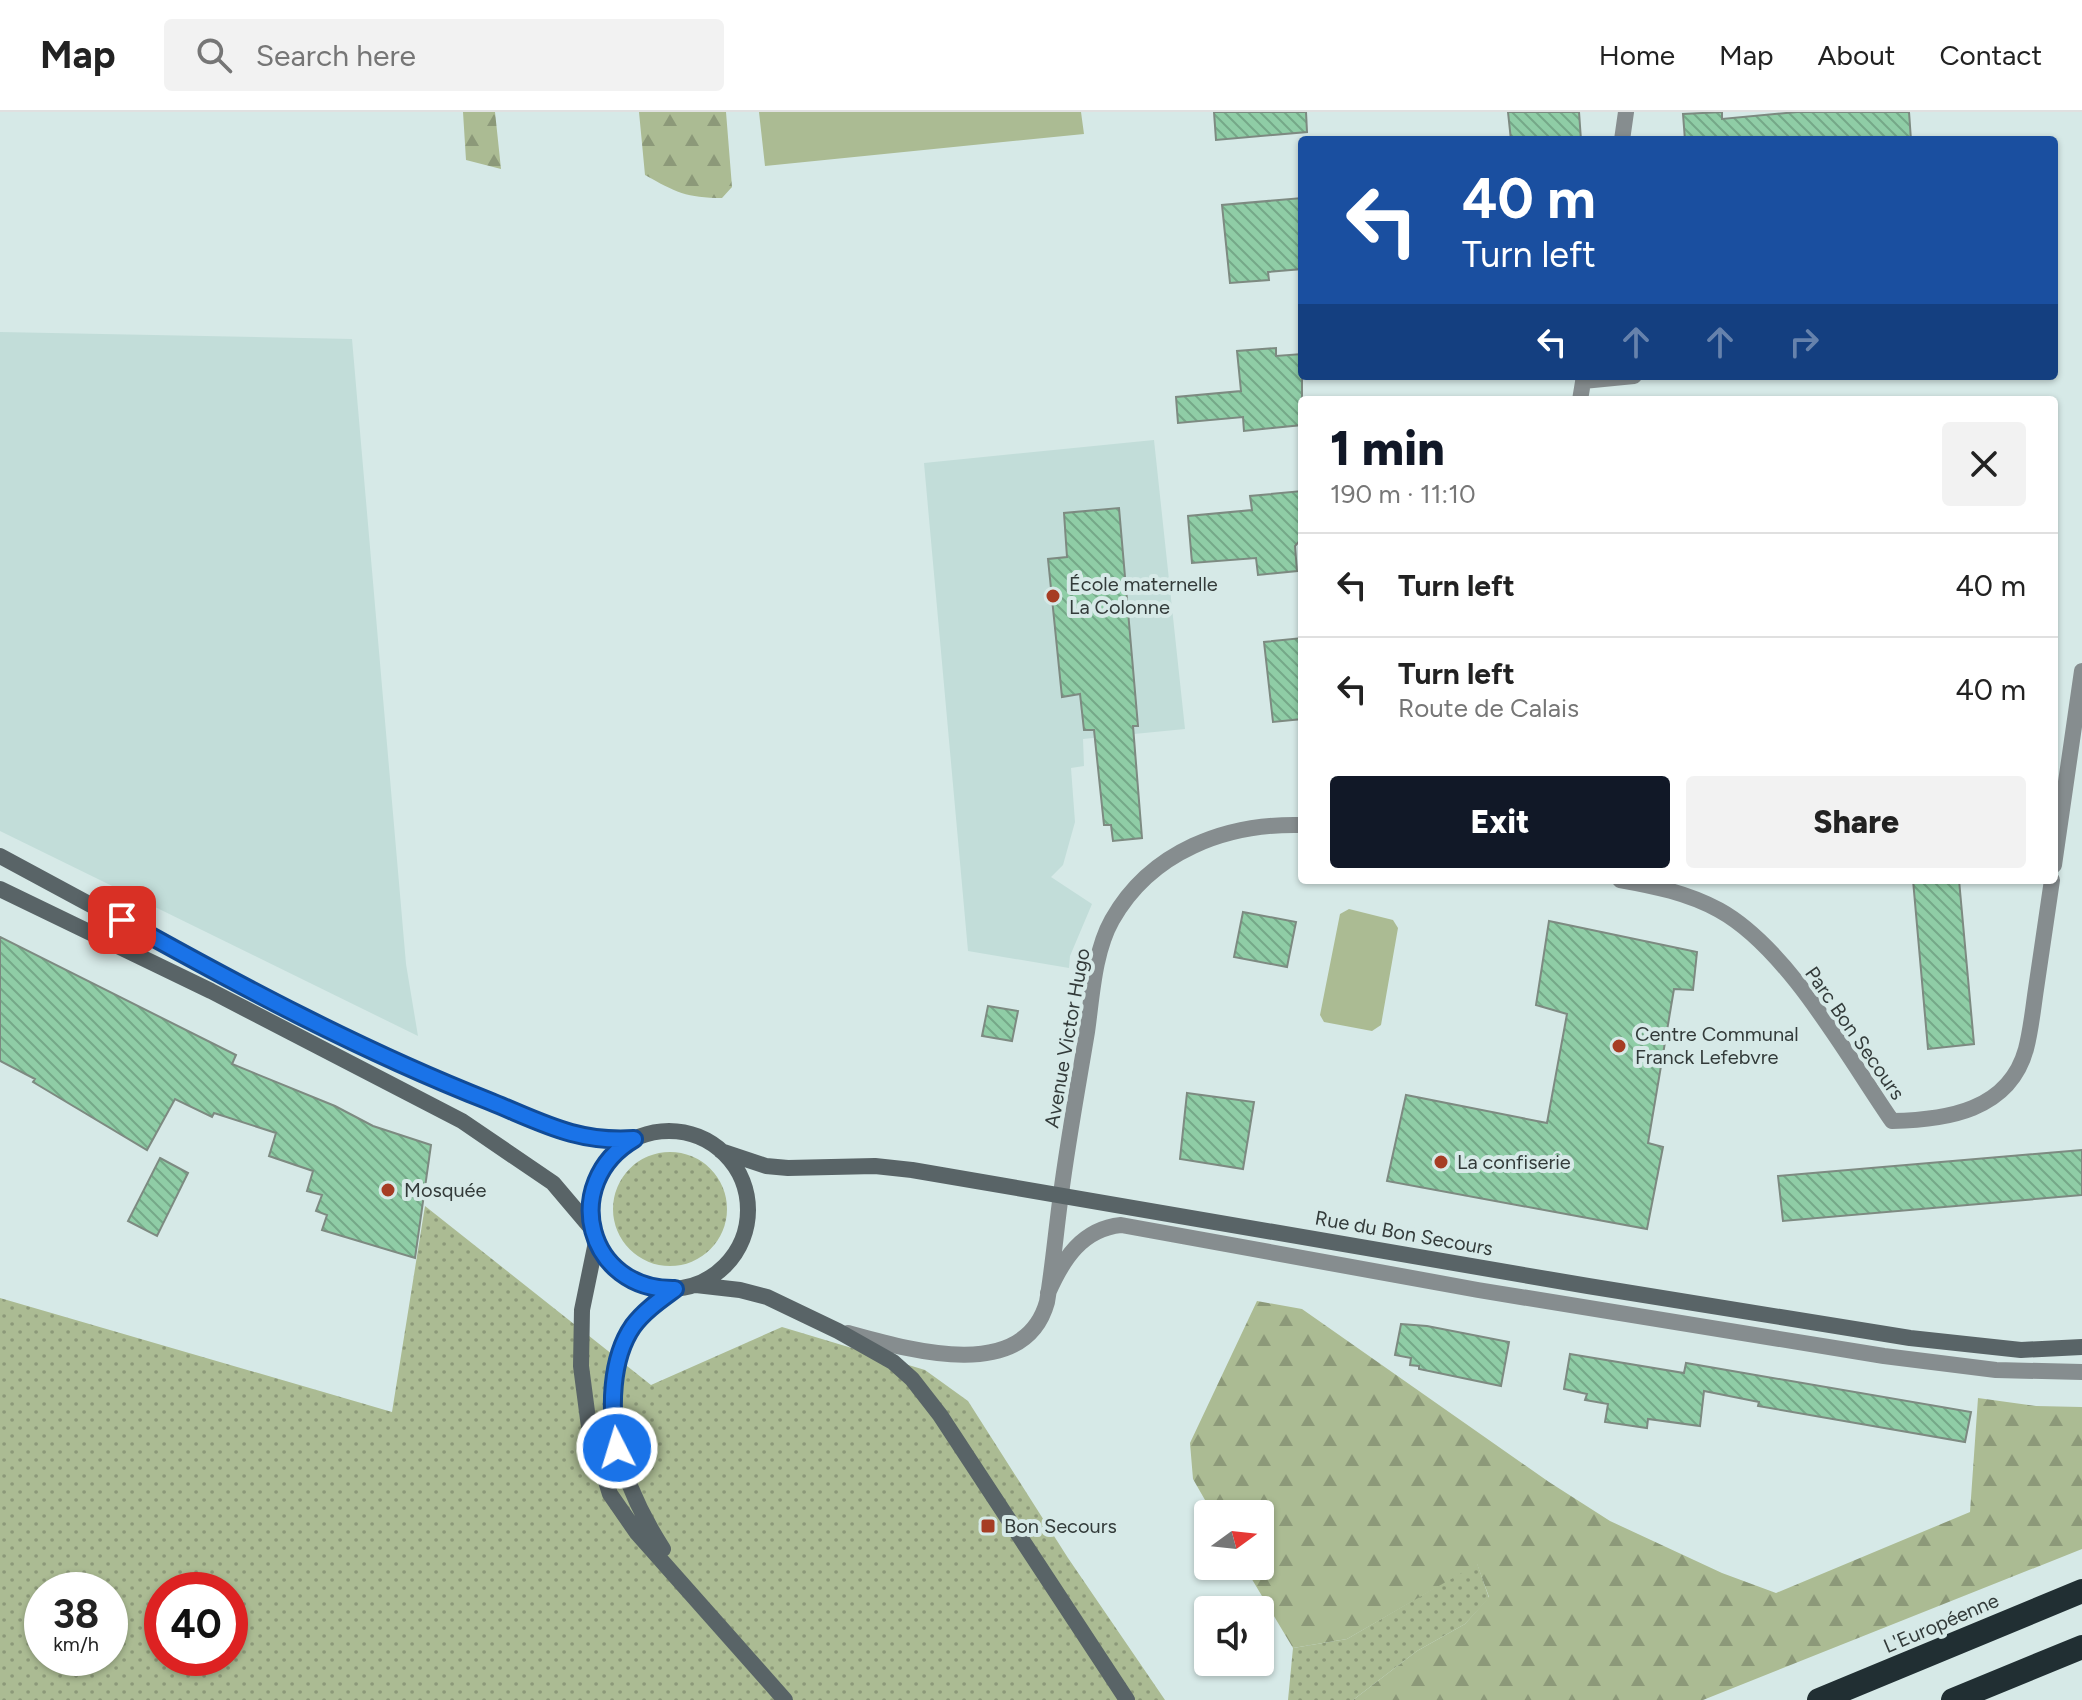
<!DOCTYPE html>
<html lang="en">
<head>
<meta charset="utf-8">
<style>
	body { margin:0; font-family:Figtree,sans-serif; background:#f2f2f2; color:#222; height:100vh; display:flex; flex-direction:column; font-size:30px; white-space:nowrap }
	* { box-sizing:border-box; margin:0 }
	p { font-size:26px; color:#767676 }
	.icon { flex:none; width:44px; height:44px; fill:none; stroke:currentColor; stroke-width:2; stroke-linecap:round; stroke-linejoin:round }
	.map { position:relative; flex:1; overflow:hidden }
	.sheet { position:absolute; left:1298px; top:284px; width:760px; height:488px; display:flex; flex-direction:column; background:#fff; border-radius:8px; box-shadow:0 2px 6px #0004 }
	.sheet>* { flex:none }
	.banner { position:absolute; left:1298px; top:24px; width:760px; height:244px; border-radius:8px; box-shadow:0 2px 6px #0004; background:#1a4fa0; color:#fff; overflow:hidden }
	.needle { width:52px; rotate:75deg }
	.controls { position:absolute; left:1194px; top:1388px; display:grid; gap:16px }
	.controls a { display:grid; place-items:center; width:80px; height:80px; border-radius:8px; background:#fff; box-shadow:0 2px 6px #0004; font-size:40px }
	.speed { position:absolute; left:24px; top:1460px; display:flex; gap:16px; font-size:40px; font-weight:700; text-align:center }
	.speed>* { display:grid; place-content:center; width:104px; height:104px; border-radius:50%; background:#fff; box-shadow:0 2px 6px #0004; line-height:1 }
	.speed small { font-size:20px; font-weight:400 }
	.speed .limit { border:12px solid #d22; background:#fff; color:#111 }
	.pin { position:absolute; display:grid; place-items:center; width:68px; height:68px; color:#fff; margin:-34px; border-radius:16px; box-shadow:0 4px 12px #0006 }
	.me { position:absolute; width:88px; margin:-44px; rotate:355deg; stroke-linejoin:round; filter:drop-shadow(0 0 6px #0008) }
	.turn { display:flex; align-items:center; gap:28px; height:168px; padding:0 32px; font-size:36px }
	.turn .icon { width:104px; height:104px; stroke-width:2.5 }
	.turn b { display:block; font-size:56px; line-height:68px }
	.lanes { display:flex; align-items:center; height:76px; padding:0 32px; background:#0003; justify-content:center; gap:40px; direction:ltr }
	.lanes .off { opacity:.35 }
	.round { display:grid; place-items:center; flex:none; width:84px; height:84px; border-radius:8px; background:#f2f2f2 }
	.headline { display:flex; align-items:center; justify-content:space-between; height:136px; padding:0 32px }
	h1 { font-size:48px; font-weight:800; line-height:60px; color:#111827 }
	.action { display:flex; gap:16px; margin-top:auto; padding:16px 32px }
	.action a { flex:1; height:92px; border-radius:8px; background:#111827; color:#fff; font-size:32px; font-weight:800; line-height:92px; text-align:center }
	.action a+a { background:#f2f2f2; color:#222 }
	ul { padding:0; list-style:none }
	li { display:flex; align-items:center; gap:24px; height:104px; padding:0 32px; border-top:2px solid #e0e0e0 }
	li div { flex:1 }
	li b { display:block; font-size:30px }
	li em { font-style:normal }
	header { display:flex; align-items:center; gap:48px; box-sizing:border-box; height:112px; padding:0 40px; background:#fff; border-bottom:2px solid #e0e0e0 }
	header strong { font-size:38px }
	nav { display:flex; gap:44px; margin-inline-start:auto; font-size:28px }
	.search { width:560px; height:72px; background:#f2f2f2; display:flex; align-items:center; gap:20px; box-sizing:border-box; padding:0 28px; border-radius:8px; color:#767676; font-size:30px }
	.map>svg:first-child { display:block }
	.built { fill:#c2ddd9 }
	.grass { fill:url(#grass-dots); fill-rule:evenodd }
	.forest { fill:url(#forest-firs) }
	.pitch { fill:#abbb93 }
	.building { fill:url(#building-back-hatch); stroke:#7d8a81; stroke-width:2 }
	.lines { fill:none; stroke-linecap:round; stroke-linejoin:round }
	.street { stroke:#868d8f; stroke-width:16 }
	.secondary { stroke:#596467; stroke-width:16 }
	.highway { stroke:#212f33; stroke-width:24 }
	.route-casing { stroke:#114b97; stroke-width:20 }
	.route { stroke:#1a73e8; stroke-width:14 }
	.poi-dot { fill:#a63d24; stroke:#d6e9e7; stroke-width:3 }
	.labels { text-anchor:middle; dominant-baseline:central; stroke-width:8; stroke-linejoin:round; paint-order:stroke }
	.poi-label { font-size:20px; fill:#333b3a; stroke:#d6e9e7; text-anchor:start }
	.street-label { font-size:20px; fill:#333b3a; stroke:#d6e9e7 }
</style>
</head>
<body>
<header>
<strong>Map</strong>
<div class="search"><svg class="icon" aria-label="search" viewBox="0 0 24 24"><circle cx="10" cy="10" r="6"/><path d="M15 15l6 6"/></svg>Search here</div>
<nav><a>Home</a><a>Map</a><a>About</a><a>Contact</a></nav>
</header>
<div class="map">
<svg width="2082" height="1588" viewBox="0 0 2082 1588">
	<defs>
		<pattern id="grass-dots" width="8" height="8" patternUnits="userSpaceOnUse" patternTransform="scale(2)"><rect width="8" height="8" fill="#abbb93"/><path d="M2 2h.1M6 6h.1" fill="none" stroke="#8c9979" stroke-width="1.8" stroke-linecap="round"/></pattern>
		<pattern id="forest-firs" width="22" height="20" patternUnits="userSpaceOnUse" patternTransform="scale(2)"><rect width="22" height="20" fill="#abbb93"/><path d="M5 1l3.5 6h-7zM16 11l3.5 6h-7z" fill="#8c9979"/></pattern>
		<pattern id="building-back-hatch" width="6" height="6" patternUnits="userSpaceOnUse" patternTransform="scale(2)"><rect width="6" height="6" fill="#8fcda6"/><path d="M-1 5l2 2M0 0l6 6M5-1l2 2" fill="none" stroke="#75a888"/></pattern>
	</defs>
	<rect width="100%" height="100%" fill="#d6e9e7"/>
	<path class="built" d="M0,220L352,227L406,852L418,924L0,719Z
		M1154,328L1185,617L1083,627L1084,654L1071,656L1075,710L1063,753L1051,765L1092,792L1070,844L1069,856L968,839L924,351Z"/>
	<path class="grass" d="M613 1097a57 57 0 1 1 114 0a57 57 0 1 1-114 0Z
		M425,1094L651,1273L782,1215L925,1258L968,1289L1068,1446L1165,1588H0V1186L392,1300ZM42,1478H110V1546H42ZM162,1478H230V1546H162Z
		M1477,1451L1489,1486L1465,1512L1417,1539L1353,1588H1288L1293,1536L1347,1527Z"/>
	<path class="forest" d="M463,0H495L501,57L466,48Z
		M639,0H726L732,75L722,86C687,86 675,80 645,63Z
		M1257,1189L1302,1197L1549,1370L1610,1409L1722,1461L1776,1481L1970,1400L1978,1286L2036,1294L2082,1295V1437L1703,1588H1353L1417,1539L1465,1512L1489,1485L1477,1452L1347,1527L1293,1536L1244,1454H1260V1402H1213L1193,1367L1190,1331Z"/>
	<path class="pitch" d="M759,0H1081L1084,22L765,54Z
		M1349,797L1393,808L1398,816L1381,913L1372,919L1324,910L1320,903L1340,802Z"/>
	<path class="building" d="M1214,0H1306L1307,20L1216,28Z
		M1508,0H1579L1581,28H1511Z
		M1722,0V7L1797,0H1909L1911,28H1685L1683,2Z
		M1302,86V157L1268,160L1269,168L1230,171L1222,93Z
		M1276,236V244L1302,242V313L1244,319L1243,305L1178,311L1176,285L1241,279L1237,239Z
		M1302,379V426L1295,434L1297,459L1258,463L1256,446L1192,451L1188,404L1252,398L1250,384Z
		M1119,396L1138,614H1133L1142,726L1113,729L1111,713H1104L1094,618H1084L1080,582L1062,585L1048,447L1067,445L1064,401Z
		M1302,526V607L1273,610L1264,530Z
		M1913,768H1959L1974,932L1928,937Z
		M1243,800L1296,810L1287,855L1234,845Z
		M1549,809L1697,840L1693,878L1674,877L1648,1031L1663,1035L1647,1117L1387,1069L1406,983L1547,1011L1567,902L1536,893Z
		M0,825L236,943L232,952L335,994L373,1014L431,1033L415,1146L322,1118L327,1103L316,1099L322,1083L307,1079L313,1059L269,1044L276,1021L214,1001L212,1005L175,987L147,1038L33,970L35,967L0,949Z
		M988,894L1018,899L1012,929L982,924Z
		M1187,981L1254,990L1243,1057L1180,1047Z
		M2082,1038V1083L1783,1109L1778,1064Z
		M160,1046L188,1061L157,1124L128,1109Z
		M1401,1212L1427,1214L1509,1230L1501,1274L1419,1257V1254L1410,1253L1411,1246L1395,1243Z
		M1570,1242L1684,1261L1686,1251L1971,1300L1965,1330L1758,1294L1759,1290L1704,1279L1700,1314L1648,1307L1647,1316L1605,1310L1608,1292L1585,1288L1587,1282L1564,1277Z"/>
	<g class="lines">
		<path class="street" d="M1622,28L1626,0
			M1583,269L1634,264
			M1580,288L1584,264
			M2054,753L2082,559
			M1620,768C1654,774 1688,781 1719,798C1788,836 1847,944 1892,1009C1946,1008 2009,999 2026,937C2031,918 2033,897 2036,877C2041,841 2047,804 2052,768
			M1048,1181C1063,1147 1082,1117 1121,1113L1478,1178L1884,1244L1996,1258L2082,1260
			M848,1221C906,1237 1024,1273 1047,1190C1053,1154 1056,1118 1061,1082C1068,1028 1078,974 1087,920C1092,885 1094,840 1112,808C1151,739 1226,711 1302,713"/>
		<path class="secondary" d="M0,744L204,854L364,935L468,981L574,1023L600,1028L634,1027
			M0,777L211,879L462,1009L553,1071L592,1117
			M590 1098a79 79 0 1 1 158 0a79 79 0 1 1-158 0Z
			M721,1039L766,1054L788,1056L875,1054L912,1058L1588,1174L1910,1226L2021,1238L2082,1235
			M596,1130L582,1198L581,1254L589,1315L610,1382L637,1421L785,1588
			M696,1173L740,1178L767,1185L838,1219L893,1250L912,1267L940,1303L1127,1588
			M663,1437C625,1378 592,1293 626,1225C637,1204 657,1191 675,1177"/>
		<path class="highway" d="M1819,1588L2082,1479
			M1953,1588L2082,1535"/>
	</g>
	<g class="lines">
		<g class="route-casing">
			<path id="route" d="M122,808C240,874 362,939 489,989C541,1010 576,1031 634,1027C559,1071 587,1179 675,1177C660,1188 644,1199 633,1214C610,1247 610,1299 617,1336"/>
		</g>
		<use href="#route" class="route"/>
	</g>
	<g class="poi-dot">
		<circle cx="1053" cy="484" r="8"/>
		<circle cx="1619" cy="934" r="8"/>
		<circle cx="1441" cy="1050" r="8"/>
		<circle cx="388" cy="1078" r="8"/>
		<rect x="980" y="1406" width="16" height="16" rx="4"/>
	</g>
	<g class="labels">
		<g class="poi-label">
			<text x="1069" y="472">École maternelle<tspan x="1069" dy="23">La Colonne</tspan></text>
			<text x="1635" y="922">Centre Communal<tspan x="1635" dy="23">Franck Lefebvre</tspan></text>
			<text x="1457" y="1050">La confiserie</text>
			<text x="404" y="1078">Mosquée</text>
			<text x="1004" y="1414">Bon Secours</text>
		</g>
		<g class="street-label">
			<text transform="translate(1855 921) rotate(55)">Parc Bon Secours</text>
			<text transform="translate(1067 926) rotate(-80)">Avenue Victor Hugo</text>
			<text transform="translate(1404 1121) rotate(10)">Rue du Bon Secours</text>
			<text transform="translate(1941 1511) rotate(-23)">L'Européenne</text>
		</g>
	</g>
</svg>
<div class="controls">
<a><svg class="needle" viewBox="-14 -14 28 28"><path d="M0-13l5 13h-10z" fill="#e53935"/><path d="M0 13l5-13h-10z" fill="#767676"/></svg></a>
<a><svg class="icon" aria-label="sound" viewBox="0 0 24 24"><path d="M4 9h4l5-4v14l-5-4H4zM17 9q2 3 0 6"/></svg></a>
</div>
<div class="speed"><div>38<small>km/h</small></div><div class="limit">40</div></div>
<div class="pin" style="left:122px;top:808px;background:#d93025"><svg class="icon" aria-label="arrive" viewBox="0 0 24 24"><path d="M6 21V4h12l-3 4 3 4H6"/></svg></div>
<svg class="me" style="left:617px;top:1336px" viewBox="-20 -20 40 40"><circle r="17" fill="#1a73e8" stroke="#fff" stroke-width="3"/><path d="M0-11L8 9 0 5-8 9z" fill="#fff"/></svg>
<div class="banner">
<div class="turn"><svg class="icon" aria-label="left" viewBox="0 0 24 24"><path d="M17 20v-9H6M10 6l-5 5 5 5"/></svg><div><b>40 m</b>Turn left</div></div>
<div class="lanes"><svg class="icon" aria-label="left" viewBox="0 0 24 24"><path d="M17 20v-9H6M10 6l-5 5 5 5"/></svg><svg class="icon off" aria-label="ahead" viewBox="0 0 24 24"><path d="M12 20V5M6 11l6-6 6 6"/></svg><svg class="icon off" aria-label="ahead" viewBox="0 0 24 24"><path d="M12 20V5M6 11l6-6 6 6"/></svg><svg class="icon off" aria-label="right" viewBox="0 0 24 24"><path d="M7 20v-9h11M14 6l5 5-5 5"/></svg></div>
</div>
<section class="sheet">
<div class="headline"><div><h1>1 min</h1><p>190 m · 11:10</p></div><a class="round"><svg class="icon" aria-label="close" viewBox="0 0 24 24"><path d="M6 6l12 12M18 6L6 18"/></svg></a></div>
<ul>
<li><svg class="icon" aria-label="left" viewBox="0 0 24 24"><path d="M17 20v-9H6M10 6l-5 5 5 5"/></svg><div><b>Turn left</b></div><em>40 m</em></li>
<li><svg class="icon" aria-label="left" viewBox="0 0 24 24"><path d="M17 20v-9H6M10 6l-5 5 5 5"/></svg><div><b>Turn left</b><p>Route de Calais</p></div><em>40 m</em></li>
</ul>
<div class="action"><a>Exit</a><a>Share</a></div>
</section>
</div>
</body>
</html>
